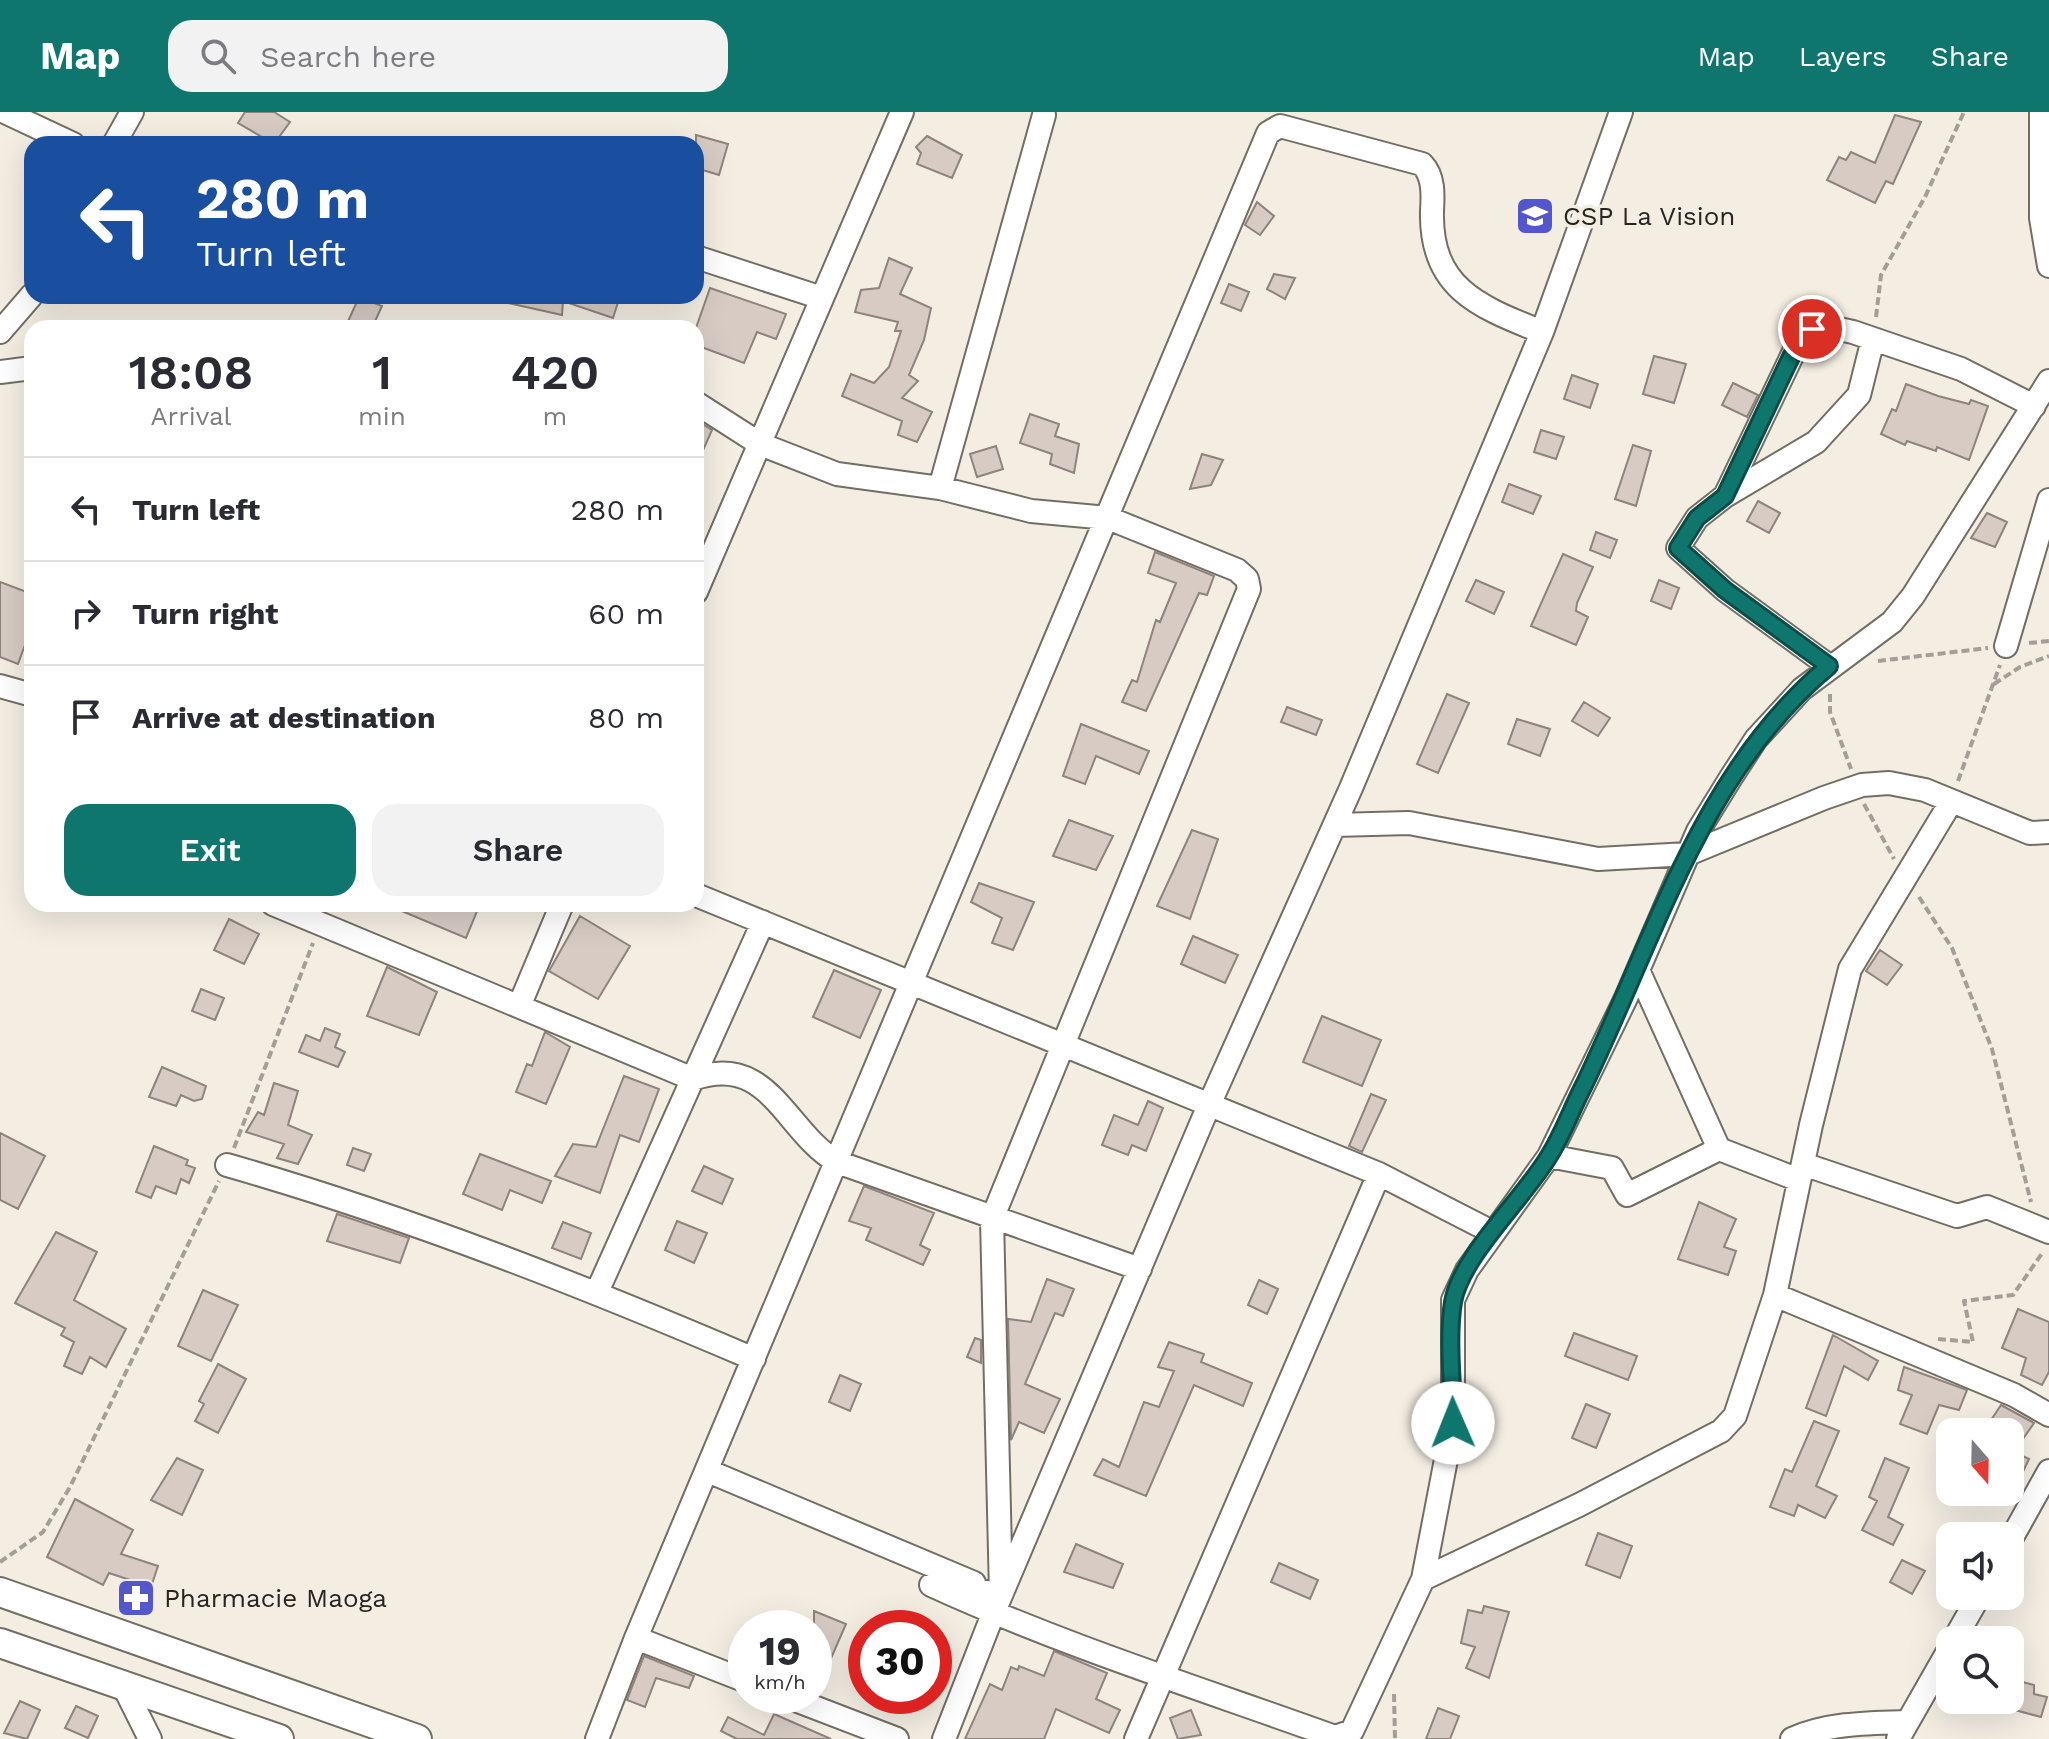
<!DOCTYPE html>
<html lang="en">
<head>
<meta charset="utf-8">
<style>
	body { margin:0; font-family:"Work Sans",sans-serif; background:#f2f2f3; color:#2b2b33; height:100vh; display:flex; flex-direction:column; font-size:30px; white-space:nowrap }
	* { box-sizing:border-box; margin:0 }
	p { font-size:26px; color:#7c7c81 }
	.icon { flex:none; width:44px; height:44px; fill:none; stroke:currentColor; stroke-width:2; stroke-linecap:round; stroke-linejoin:round }
	.map { position:relative; flex:1; overflow:hidden }
	.sheet { position:absolute; left:24px; top:208px; width:680px; height:592px; display:flex; flex-direction:column; background:#fff; border-radius:24px; box-shadow:0 8px 32px #0002 }
	.sheet>* { flex:none }
	.banner { position:absolute; left:24px; top:24px; width:680px; height:168px; border-radius:24px; box-shadow:0 8px 32px #0002; background:#1a4fa0; color:#fff; overflow:hidden }
	.needle { width:52px; rotate:160deg }
	.tools { position:absolute; left:1936px; top:1306px; display:grid; gap:16px }
	.tools a { display:grid; place-items:center; width:88px; height:88px; border-radius:16px; background:#fff; box-shadow:0 8px 32px #0002; font-size:40px }
	.speed { position:absolute; left:728px; top:1498px; display:flex; gap:16px; font-size:40px; font-weight:700; text-align:center }
	.speed>* { display:grid; place-content:center; width:104px; height:104px; border-radius:50%; background:#fff; box-shadow:0 8px 32px #0002; line-height:1 }
	.speed small { font-size:20px; font-weight:400 }
	.speed .limit { border:12px solid #d22; background:#fff; color:#111 }
	.pin { position:absolute; display:grid; place-items:center; width:68px; height:68px; color:#fff; margin:-34px; border:4px solid #fff; border-radius:50%; box-shadow:0 2px 8px #0007 }
	.me { position:absolute; width:88px; margin:-44px; rotate:359deg; stroke-linejoin:round; filter:drop-shadow(0 0 6px #0008) }
	.turn { display:flex; align-items:center; gap:28px; height:168px; padding:0 40px; font-size:36px }
	.turn .icon { width:104px; height:104px; stroke-width:2.5 }
	.turn b { display:block; font-size:56px; line-height:68px }
	.eta { display:flex; justify-content:space-evenly; align-items:center; height:136px; text-align:center }
	.eta b { font-size:48px; font-weight:600; line-height:56px }
	.primary-button { display:flex; gap:16px; margin-top:auto; padding:16px 40px }
	.primary-button a { flex:1; height:92px; border-radius:24px; background:#0f766e; color:#fff; font-size:32px; font-weight:600; line-height:92px; text-align:center }
	.primary-button a+a { background:#f2f2f3; color:#2b2b33 }
	ul { padding:0; list-style:none }
	li { display:flex; align-items:center; gap:24px; height:104px; padding:0 40px; border-top:2px solid #e1e1e2 }
	li div { flex:1 }
	li b { display:block; font-size:30px }
	li em { font-style:normal }
	header { display:flex; align-items:center; gap:48px; box-sizing:border-box; height:112px; padding:0 40px; background:#0f766e; color:#fff }
	header strong { font-size:38px }
	nav { display:flex; gap:44px; margin-inline-start:auto; font-size:28px }
	.search { width:560px; height:72px; background:#f2f2f3; display:flex; align-items:center; gap:20px; box-sizing:border-box; padding:0 28px; border-radius:24px; color:#7c7c81; font-size:30px }
	.map>svg:first-child { display:block }
	.building { fill:#d7cbc4; stroke:#8e837d; stroke-width:2 }
	.lines { fill:none; stroke-linecap:round; stroke-linejoin:round }
	.minor-casing { stroke:#736e64; stroke-width:26 }
	.major-casing { stroke:#736e64; stroke-width:32 }
	.path { stroke:#a39f96; stroke-width:4; stroke-dasharray:8 4; stroke-linecap:butt }
	.minor { stroke:#fff; stroke-width:22 }
	.major { stroke:#fff; stroke-width:28 }
	.route-casing { stroke:#0a4d48; stroke-width:20 }
	.route { stroke:#0f766e; stroke-width:14 }
	.labels { text-anchor:middle; dominant-baseline:central; stroke-width:7; stroke-linejoin:round; paint-order:stroke }
	.poi-label { font-size:26px; fill:#272521; stroke:#f3ede2; text-anchor:start }
</style>
</head>
<body>
<header>
<strong>Map</strong>
<div class="search"><svg class="icon" aria-label="search" viewBox="0 0 24 24"><circle cx="10" cy="10" r="6"/><path d="M15 15l6 6"/></svg>Search here</div>
<nav><a>Map</a><a>Layers</a><a>Share</a></nav>
</header>
<div class="map">
<svg width="2049" height="1627" viewBox="0 0 2049 1627">
	<rect width="100%" height="100%" fill="#f3ede2"/>
	<path class="building" d="M245,0H274L290,10L274,32L238,11Z
		M1895,3L1921,10L1893,72L1886,69L1875,91L1827,68L1839,45L1846,48L1851,40L1875,51Z
		M696,23L728,32L719,63L696,56Z
		M927,24L962,43L952,66L917,52L921,41L916,35Z
		M1257,90L1274,104L1260,123L1245,113Z
		M889,146L912,156L900,182L931,196L924,228L909,263L918,269L902,286L932,300L917,330L898,323L902,309L842,284L851,262L874,271L889,255L901,219H895L898,210L855,200L861,178L879,176Z
		M1274,162L1295,166L1285,187L1267,177Z
		M1229,172L1249,180L1241,199L1221,191Z
		M710,176L786,202L776,227L757,220L744,251L696,233V216Z
		M509,184H620L613,206L563,189L562,203L508,191Z
		M359,185L382,194L372,216H345Z
		M1654,244L1686,252L1674,291L1643,282Z
		M1572,263L1598,272L1590,296L1564,287Z
		M1733,271L1758,283L1747,305L1722,293Z
		M1906,272L1938,284L1969,292L1971,288L1988,294L1969,348L1937,335L1936,339L1907,329L1905,333L1881,322L1892,297L1896,299Z
		M1030,302L1059,312L1055,324L1079,332L1074,361L1050,352L1052,342L1020,331Z
		M696,308L712,318L696,354Z
		M1541,318L1564,325L1556,347L1534,340Z
		M1633,333L1651,339L1636,394L1615,387Z
		M996,334L1003,357L977,365L970,342Z
		M1202,342L1223,348L1211,373L1190,377Z
		M1509,372L1541,384L1533,402L1502,390Z
		M1758,389L1780,401L1769,421L1747,409Z
		M1987,401L2007,410L1995,435L1971,426Z
		M1596,420L1617,428L1610,446L1590,438Z
		M1155,440L1214,464L1207,483L1199,481L1146,599L1122,590L1132,568L1137,570L1156,508L1160,510L1176,471L1148,461Z
		M1563,442L1593,455L1577,491L1576,499L1588,505L1576,533L1531,514Z
		M1476,468L1504,480L1494,502L1466,489Z
		M1659,468L1679,476L1671,497L1651,489Z
		M0,470L32,482V523L29,522L18,552L0,545Z
		M1447,582L1469,591L1438,661L1417,652Z
		M1584,590L1610,606L1598,624L1572,609Z
		M1287,595L1322,608L1316,623L1281,610Z
		M1517,607L1550,617L1540,644L1508,632Z
		M1081,612L1149,639L1139,662L1096,644L1085,672L1063,664Z
		M1069,708L1113,724L1096,758L1053,744Z
		M1192,718L1218,727L1190,807L1157,794Z
		M979,771L1034,790L1013,838L992,831L1002,806L971,790Z
		M385,792H480L466,826Z
		M580,804L630,834L598,887L549,859Z
		M229,807L259,822L244,852L214,838Z
		M1193,824L1238,843L1225,871L1181,852Z
		M1880,838L1902,853L1887,873L1866,859Z
		M387,855L437,880L419,923L367,904Z
		M834,858L881,878L860,926L813,905Z
		M201,877L224,886L215,908L192,899Z
		M1322,904L1381,928L1362,974L1303,950Z
		M325,916L340,922L335,935L345,940L338,955L299,940L306,923L320,929Z
		M545,920L570,935L546,992L516,980L527,952L532,954Z
		M162,955L206,974L202,987L194,989L181,983L176,994L149,985Z
		M624,964L659,977L639,1030L620,1023L600,1081L555,1064L573,1032L596,1035Z
		M274,971L298,979L288,1013L312,1023L298,1052L277,1046L284,1032L246,1020L258,1000L264,1003Z
		M1371,982L1386,988L1362,1040L1349,1034Z
		M1148,989L1163,996L1146,1039L1132,1033L1128,1043L1102,1033L1114,1003L1138,1013Z
		M0,1021L45,1044L18,1097L0,1088Z
		M154,1034L188,1048L186,1053L195,1056L189,1071L181,1067L176,1082L156,1074L151,1086L136,1080Z
		M353,1036L371,1042L364,1059L347,1053Z
		M480,1042L551,1069L542,1091L510,1078L502,1098L463,1082Z
		M704,1054L733,1067L722,1092L692,1079Z
		M864,1074L934,1101L920,1133L930,1138L923,1153L866,1128L871,1116L849,1109Z
		M1699,1090L1736,1107L1724,1135L1736,1139L1728,1163L1678,1147Z
		M337,1102L409,1126L400,1151L327,1129Z
		M677,1109L707,1121L694,1151L665,1138Z
		M563,1110L591,1121L581,1147L552,1136Z
		M56,1120L97,1140L74,1188L126,1217L106,1255L90,1245L82,1262L64,1254L74,1230L61,1223L65,1216L15,1191Z
		M1047,1167L1074,1177L1063,1204L1055,1201L1025,1272L1060,1287L1044,1321L1019,1310L1011,1328L1008,1207L1031,1210Z
		M1259,1168L1278,1177L1267,1202L1248,1193Z
		M203,1178L238,1193L211,1249L178,1234Z
		M2018,1197L2049,1210V1260L2042,1273L2021,1263L2026,1246L2002,1236Z
		M1574,1221L1637,1244L1628,1268L1565,1244Z
		M1833,1223L1878,1249L1868,1268L1844,1254L1826,1304L1806,1296Z
		M975,1226L981,1228V1251L967,1245Z
		M1169,1230L1204,1242L1201,1250L1252,1271L1243,1294L1194,1273L1146,1384L1094,1363L1103,1347L1119,1355L1144,1290L1159,1295L1174,1259L1158,1255Z
		M218,1252L246,1267L218,1321L195,1309L204,1292L199,1289Z
		M1904,1255L1967,1278L1959,1298L1939,1293L1927,1322L1900,1312L1912,1283L1898,1278Z
		M840,1263L861,1272L850,1299L829,1290Z
		M1586,1292L1610,1302L1596,1336L1572,1326Z
		M2001,1293L2034,1311L2014,1340L2029,1347L2010,1387V1320L1989,1311Z
		M1814,1309L1839,1319L1816,1374L1837,1384L1825,1406L1798,1393L1794,1404L1770,1395L1785,1357L1792,1360Z
		M177,1346L203,1358L182,1403L151,1388Z
		M1885,1346L1909,1356L1888,1405L1903,1413L1893,1433L1862,1418L1877,1389L1869,1385Z
		M75,1387L133,1418L121,1442L158,1454L151,1475L109,1461L103,1473L47,1445Z
		M1598,1421L1632,1434L1620,1466L1586,1453Z
		M1076,1432L1123,1452L1113,1476L1064,1460Z
		M1902,1448L1925,1459L1912,1482L1890,1470Z
		M1279,1451L1318,1468L1310,1487L1271,1470Z
		M1484,1494L1509,1500L1489,1566L1466,1556L1475,1535L1461,1531L1468,1498L1482,1501Z
		M814,1499L846,1512L829,1551L814,1545Z
		M1054,1539L1107,1561L1096,1587L1120,1598L1109,1621L1056,1597L1044,1627H965L990,1572L1002,1578L1011,1555L1018,1558L1019,1554L1044,1564Z
		M644,1544L694,1564L689,1576L656,1566L645,1595L627,1588Z
		M2019,1569L2034,1573V1582L2047,1585L2041,1605L2011,1597Z
		M20,1589L40,1598L27,1627L4,1621Z
		M76,1594L98,1604L88,1626L65,1616Z
		M1438,1596L1459,1604L1450,1627H1426Z
		M1191,1598L1201,1623L1178,1627L1170,1606Z
		M774,1602L831,1627H737L721,1619L728,1605L764,1623Z"/>
	<g class="lines">
		<g class="minor-casing">
			<path id="minor" d="M5,0L73,32
				M2041,0V106L2049,154
				M114,32L132,0
				M696,145L822,186
				M0,220L32,183
				M0,260L32,256
				M696,291L760,332L837,362L940,376
				M1725,384L1816,330L1859,283L1873,227
				M696,480L902,0
				M2006,534L2049,388
				M1829,554L1725,478L1678,436L1697,406L1725,384L1801,225L1812,217L1825,214L1853,220L1961,257L2034,294
				M0,574L32,583
				M1335,713L1409,711L1598,747L1688,742L1824,686L1862,673L1889,671L1925,678L2030,721L2049,720
				M696,783L1379,1062L1492,1120
				M273,792L693,967C770,940 784,1019 837,1050L1140,1157
				M1638,858L1719,1037L1799,1068
				M520,892L562,792
				M1549,1044L1612,1056L1627,1083L1719,1037
				M1803,1052L1957,1104L1987,1095L2049,1120
				M227,1053C408,1105 581,1173 754,1247
				M597,1180L763,810
				M1775,1183L2014,1283L2049,1303
				M708,1359L974,1471
				M2010,1429L2049,1359
				M1423,1467L1579,1393L1721,1319L1735,1304L1775,1183L1811,1013L1850,857L1951,690
				M1001,1482L931,1473C1062,1533 1199,1576 1335,1625L1352,1619L1423,1467L1453,1311V1188L1467,1158L1549,1044L1626,886L1698,719L1730,667L1756,627L1802,577L1892,510L1913,484L2049,269
				M1001,1482L992,1107L1249,477L1247,467L1237,458L1108,406L1031,399L940,376L1044,3
				M636,1526L746,1569
				M1954,1528L1979,1484
				M123,1573L150,1627
				M785,1584L897,1627
				M597,1627L636,1526L1268,21L1280,14L1422,52C1434,64 1433,83 1432,99C1430,177 1480,195 1542,220
				M944,1627L993,1502L1209,993L1351,676L1542,220L1621,0
				M1136,1627L1379,1062
				M1792,1627C1828,1611 1868,1611 1907,1610
				M1898,1627L1950,1536"/>
		</g>
		<g class="major-casing">
			<path id="major" d="M0,1480L417,1627
				M0,1531L279,1627"/>
		</g>
		<path class="path" d="M1876,205L1881,163L1925,85L1964,0
			M2029,531L2049,529
			M1878,549L1988,536
			M1994,572L2020,555L2049,544
			M1830,582V600L1851,657
			M1958,669L2000,553
			M1864,692L1894,747
			M1919,785L1952,836L1992,937L2031,1090
			M234,1036L313,831
			M1938,1227L1973,1230L1964,1189L2013,1183L2043,1140
			M0,1450L43,1420L70,1375L219,1069
			M1394,1582L1395,1627"/>
		<use href="#minor" class="minor"/>
		<use href="#major" class="major"/>
	</g>
	<g class="lines">
		<g class="route-casing">
			<path id="route" d="M1453,1311C1453,1272 1447,1228 1453,1190C1461,1144 1525,1085 1549,1044C1563,1022 1572,996 1584,973C1654,828 1701,660 1829,554L1725,478L1678,436L1697,406L1725,384L1790,247L1801,225L1812,217"/>
		</g>
		<use href="#route" class="route"/>
	</g>
	<defs>
		<g id="school-square" transform="scale(2)"><rect x="-9" y="-9" width="18" height="18" rx="4" fill="#5456cd" stroke="#f3ede2"/><path d="M0-5L7-2L0 1L-7-2ZM-4 1L0 2.5L4 1V4Q0 6-4 4Z" fill="#fff"/></g>
		<g id="pharmacy-square" transform="scale(2)"><rect x="-9" y="-9" width="18" height="18" rx="4" fill="#5456cd" stroke="#f3ede2"/><path d="M-2-6h4v4h4v4h-4v4h-4v-4h-4v-4h4Z" fill="#fff"/></g>
	</defs>
	<g fill-rule="evenodd">
		<use href="#school-square" x="1535" y="104"/>
		<use href="#pharmacy-square" x="136" y="1486"/>
	</g>
	<g class="labels">
		<g class="poi-label">
			<text x="1563" y="104">CSP La Vision</text>
			<text x="164" y="1486">Pharmacie Maoga</text>
		</g>
	</g>
</svg>
<div class="tools">
<a><svg class="needle" viewBox="-14 -14 28 28"><path d="M0-13l5 13h-10z" fill="#e53935"/><path d="M0 13l5-13h-10z" fill="#7c7c81"/></svg></a>
<a><svg class="icon" aria-label="sound" viewBox="0 0 24 24"><path d="M4 9h4l5-4v14l-5-4H4zM17 9q2 3 0 6"/></svg></a>
<a><svg class="icon" aria-label="search" viewBox="0 0 24 24"><circle cx="10" cy="10" r="6"/><path d="M15 15l6 6"/></svg></a>
</div>
<div class="speed"><div>19<small>km/h</small></div><div class="limit">30</div></div>
<div class="pin" style="left:1812px;top:217px;background:#d93025"><svg class="icon" aria-label="arrive" viewBox="0 0 24 24"><path d="M6 21V4h12l-3 4 3 4H6"/></svg></div>
<svg class="me" style="left:1453px;top:1311px" viewBox="-20 -20 40 40"><circle r="19" fill="#fff"/><path d="M0-13L10 11 0 6-10 11z" fill="#0f766e"/></svg>
<div class="banner">
<div class="turn"><svg class="icon" aria-label="left" viewBox="0 0 24 24"><path d="M17 20v-9H6M10 6l-5 5 5 5"/></svg><div><b>280 m</b>Turn left</div></div>
</div>
<section class="sheet">
<div class="eta">
<div><b>18:08</b><p>Arrival</p></div>
<div><b>1</b><p>min</p></div>
<div><b>420</b><p>m</p></div>
</div>
<ul>
<li><svg class="icon" aria-label="left" viewBox="0 0 24 24"><path d="M17 20v-9H6M10 6l-5 5 5 5"/></svg><div><b>Turn left</b></div><em>280 m</em></li>
<li><svg class="icon" aria-label="right" viewBox="0 0 24 24"><path d="M7 20v-9h11M14 6l5 5-5 5"/></svg><div><b>Turn right</b></div><em>60 m</em></li>
<li><svg class="icon" aria-label="arrive" viewBox="0 0 24 24"><path d="M6 21V4h12l-3 4 3 4H6"/></svg><div><b>Arrive at destination</b></div><em>80 m</em></li>
</ul>
<div class="primary-button"><a>Exit</a><a>Share</a></div>
</section>
</div>
</body>
</html>
